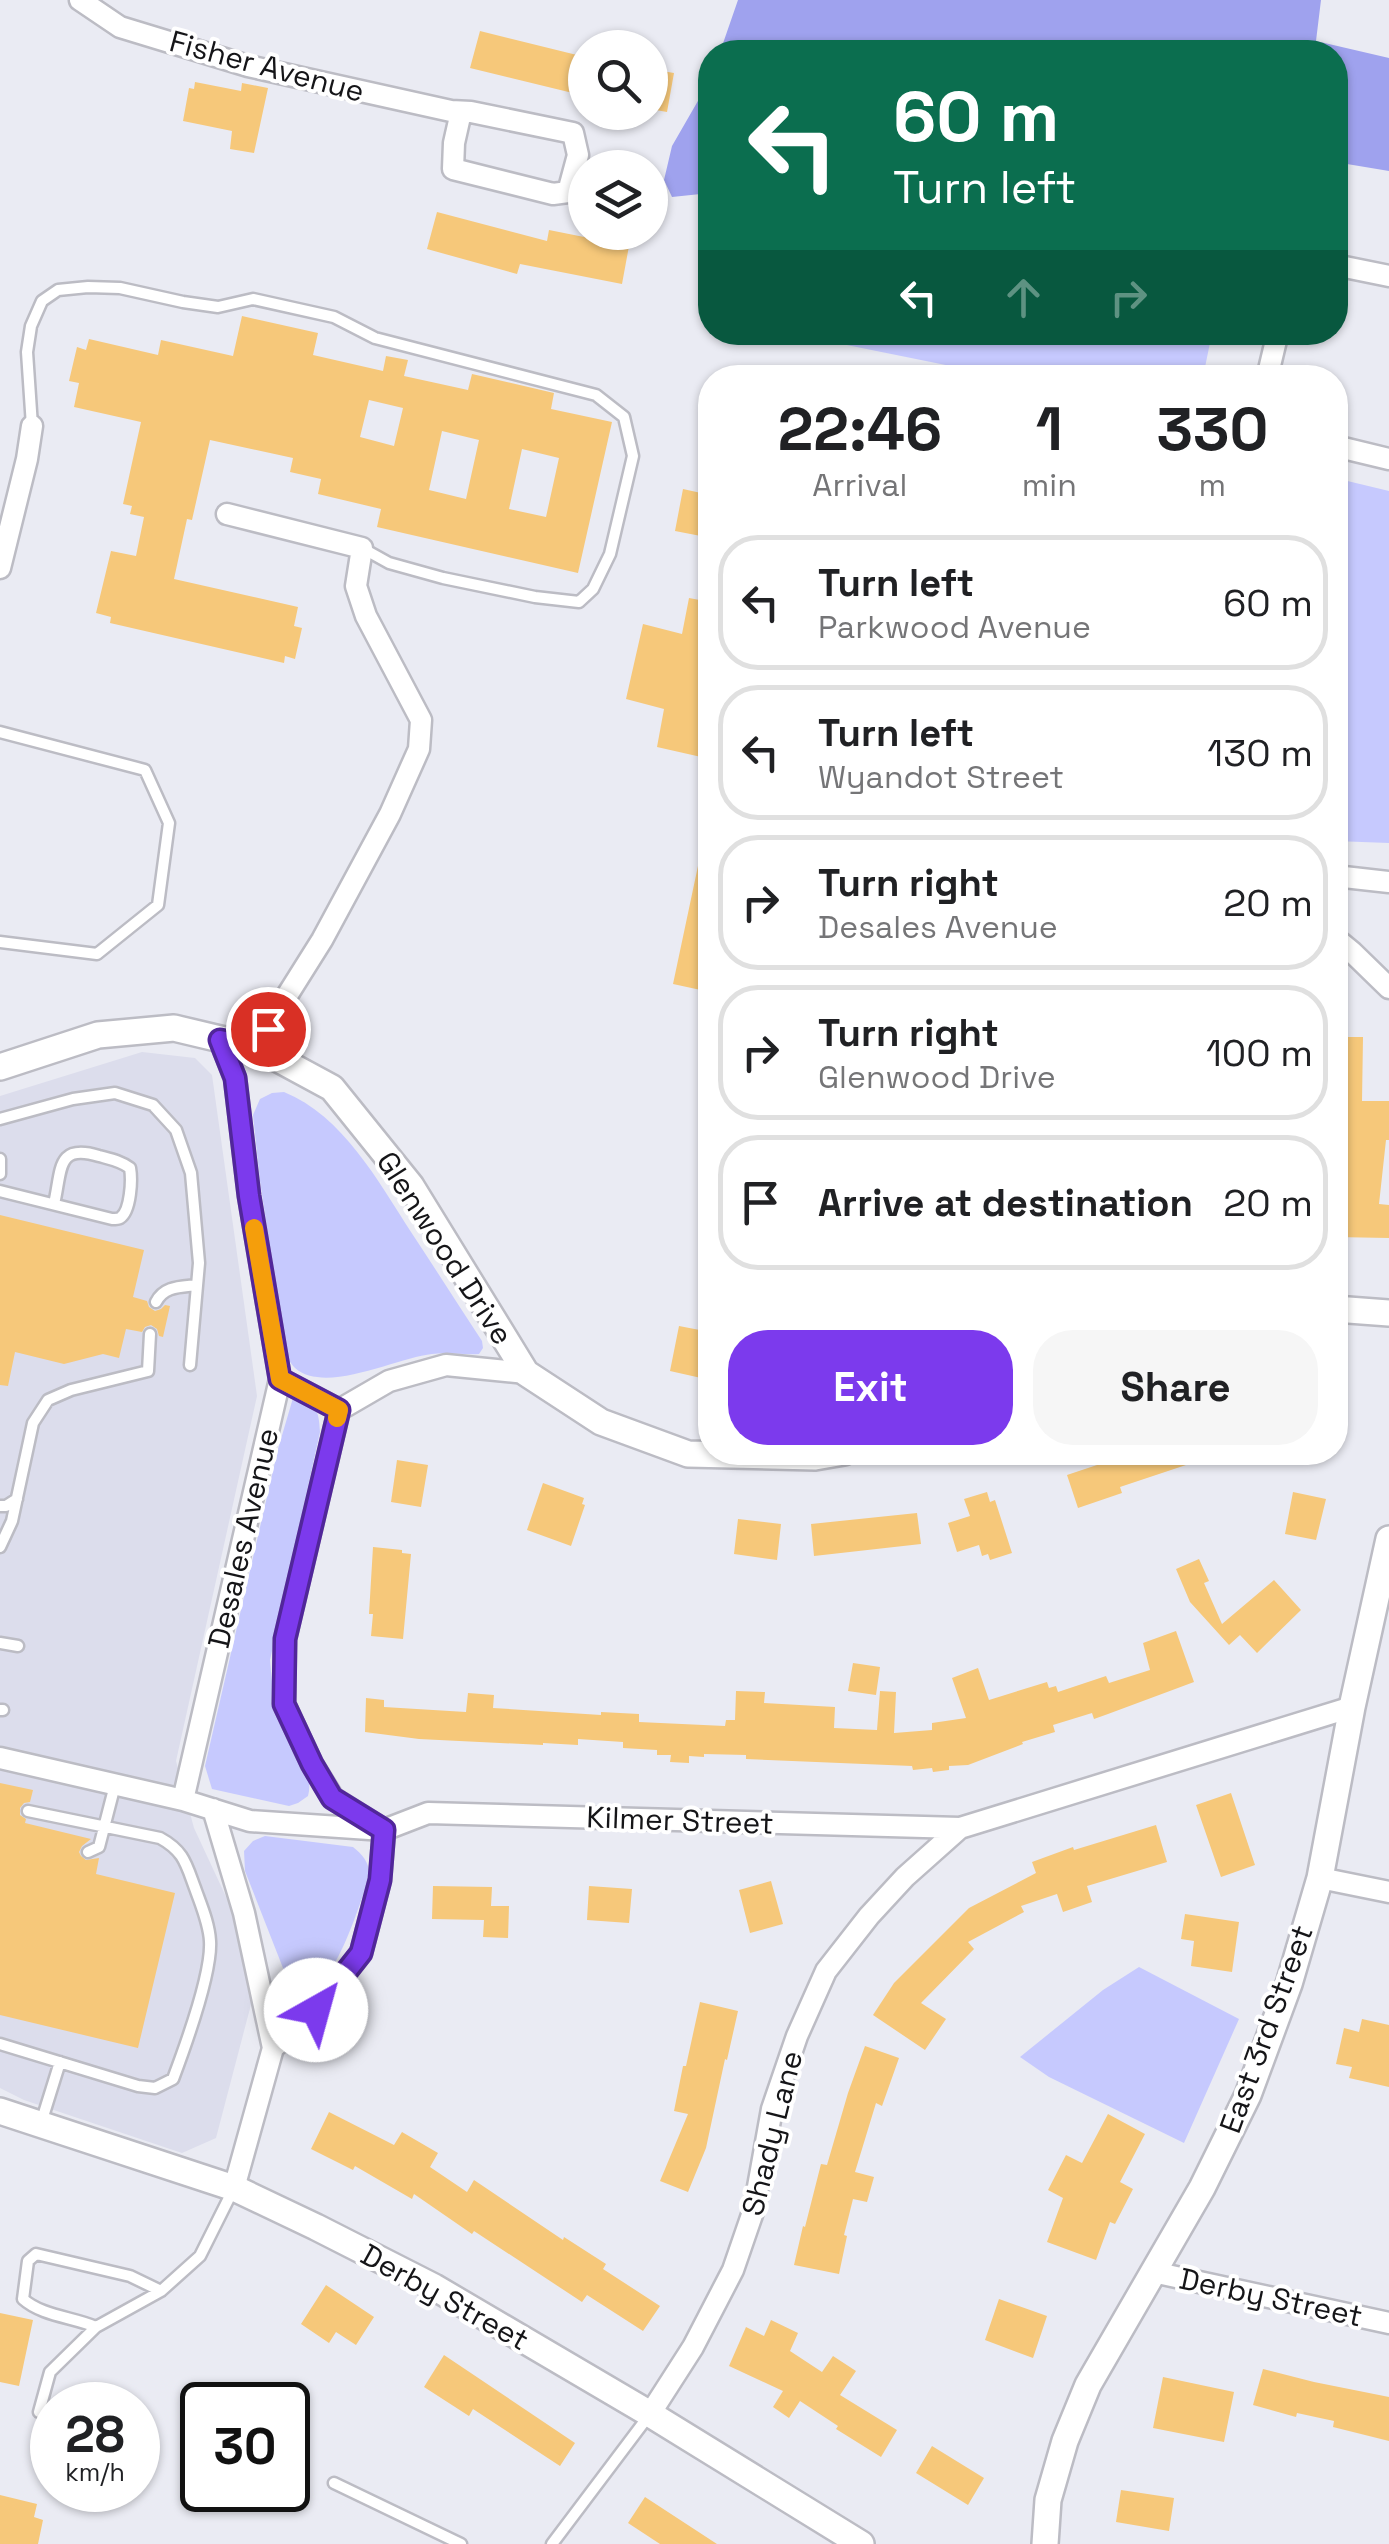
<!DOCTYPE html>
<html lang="en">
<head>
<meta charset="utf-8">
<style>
	body { margin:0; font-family:"Space Grotesk",sans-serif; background:#f6f6f6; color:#202124; height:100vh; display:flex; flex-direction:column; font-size:38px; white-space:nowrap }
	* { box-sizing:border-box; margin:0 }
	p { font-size:32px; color:#757577 }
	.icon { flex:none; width:55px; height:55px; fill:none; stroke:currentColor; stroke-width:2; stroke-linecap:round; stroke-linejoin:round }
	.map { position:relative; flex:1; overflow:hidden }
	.side { position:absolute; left:698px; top:365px; width:650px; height:1100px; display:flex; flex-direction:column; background:#fff; border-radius:40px; box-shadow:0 2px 8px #0004 }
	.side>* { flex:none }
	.guide { position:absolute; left:698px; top:40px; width:650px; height:305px; border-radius:40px; box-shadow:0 2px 8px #0004; background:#0b6e4f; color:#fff; overflow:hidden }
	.controls { position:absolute; left:568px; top:30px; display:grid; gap:20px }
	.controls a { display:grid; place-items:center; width:100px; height:100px; border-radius:50%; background:#fff; box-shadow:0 2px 8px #0004; font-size:50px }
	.speed { position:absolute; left:30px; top:2382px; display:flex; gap:20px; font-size:50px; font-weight:700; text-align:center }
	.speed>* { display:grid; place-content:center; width:130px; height:130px; border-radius:50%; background:#fff; box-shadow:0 2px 8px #0004; line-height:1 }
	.speed small { font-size:25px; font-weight:400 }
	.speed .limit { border:5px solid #111; border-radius:15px; background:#fff; color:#111 }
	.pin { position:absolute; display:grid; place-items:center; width:85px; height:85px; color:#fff; margin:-42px; border:5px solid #fff; border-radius:50%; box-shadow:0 2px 10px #0007 }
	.me { position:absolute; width:110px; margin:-55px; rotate:38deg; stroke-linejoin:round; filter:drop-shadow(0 0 8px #0008) }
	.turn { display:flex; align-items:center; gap:35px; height:210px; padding:0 30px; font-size:45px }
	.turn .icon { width:130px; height:130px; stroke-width:2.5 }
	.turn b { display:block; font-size:70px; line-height:85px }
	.lanes { display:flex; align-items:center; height:95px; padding:0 30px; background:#0003; justify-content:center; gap:50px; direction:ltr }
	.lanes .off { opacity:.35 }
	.eta { display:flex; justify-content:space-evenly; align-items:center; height:170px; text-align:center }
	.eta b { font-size:60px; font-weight:700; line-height:70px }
	.button { display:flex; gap:20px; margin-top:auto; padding:20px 30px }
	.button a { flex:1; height:115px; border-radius:40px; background:#7c3aed; color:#fff; font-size:40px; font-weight:700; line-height:115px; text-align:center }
	.button a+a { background:#f6f6f6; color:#202124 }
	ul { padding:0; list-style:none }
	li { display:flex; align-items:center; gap:30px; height:135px; margin:0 20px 15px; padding:0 10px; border:5px solid #e0e0e0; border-radius:40px }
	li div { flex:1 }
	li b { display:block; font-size:38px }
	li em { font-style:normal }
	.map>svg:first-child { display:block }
	.built { fill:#dcddec }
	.green { fill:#c6c9fe }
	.forest { fill:#9fa2ee }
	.building { fill:#f6c87a; fill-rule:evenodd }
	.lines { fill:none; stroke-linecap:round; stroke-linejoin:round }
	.service-casing { stroke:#bcbcc4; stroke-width:15 }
	.minor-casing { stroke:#bcbcc4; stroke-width:25 }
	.tertiary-casing { stroke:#bcbcc4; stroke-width:30 }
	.service { stroke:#fff; stroke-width:10 }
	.minor { stroke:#fff; stroke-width:20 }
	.tertiary { stroke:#fff; stroke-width:25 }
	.route-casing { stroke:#51269a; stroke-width:25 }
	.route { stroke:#7c3aed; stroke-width:18 }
	.slow { stroke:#f59e0b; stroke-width:18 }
	.labels { text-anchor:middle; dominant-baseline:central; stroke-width:8; stroke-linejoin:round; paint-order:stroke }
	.street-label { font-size:30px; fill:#151518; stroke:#fff }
</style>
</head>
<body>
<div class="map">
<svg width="1389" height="2544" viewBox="0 0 1389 2544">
	<rect width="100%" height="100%" fill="#eaebf3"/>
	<path class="built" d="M142,1052L195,1058L212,1075L257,1396L176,1761L194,1828L228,1901L254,1993L216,2138L182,2153L24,2100L0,2088V1096Z"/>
	<path class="green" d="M834,332H1212V333L1203,377H1005L832,342Z
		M1335,478L1389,491V843L1335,841Z
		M284,1092C343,1116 378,1181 411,1232C435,1268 458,1305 482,1341L483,1348L479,1354C464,1355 447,1352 432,1354C398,1357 326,1395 295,1368C292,1365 289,1360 286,1356L260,1181L253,1115L260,1099L272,1093Z
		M304,1397C318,1406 319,1416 320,1432L270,1660C272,1685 274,1707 284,1730C292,1752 315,1771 308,1796L298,1803L289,1806L212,1789L205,1766L278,1449L293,1398Z
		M265,1836L353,1847C363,1855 368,1861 370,1875C358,1908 337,1983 303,1997L292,1991L245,1871L244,1851L253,1841Z
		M1139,1967L1239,2019L1184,2143L1049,2077L1020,2057L1103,1990Z"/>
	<path class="forest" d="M738,0H1321L1316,41L1389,58V171L1335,162V52H720Z
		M710,80V193L672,197L664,180L672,146Z"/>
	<path class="building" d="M480,31L585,57V96L470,68Z
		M650,69L674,73L667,112L650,109Z
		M195,82L241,91L242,83L268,88L254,153L230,149L232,131L183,121L189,88L194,89Z
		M437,212L547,241L549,230L629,246L622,284L520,264L517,274L427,249Z
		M242,316L318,333L313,355L383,371L386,356L408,360L404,376L468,390L472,374L554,393L551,409L612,422L578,573L377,527L381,509L318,494L321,479L290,472L293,458L210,440L192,520L187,519L174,579L298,607L294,626L302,628L295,659L285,656L284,663L110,623L111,617L96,613L111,551L136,556L144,517L130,514L132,506L123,504L141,422L74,407L79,383L69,381L77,347L86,350L89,339L158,355L161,340L233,356ZM369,400L403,408L394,446L360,437ZM442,431L479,440L466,499L429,490ZM522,449L559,458L546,517L509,509Z
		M683,489L710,495V519L706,537L675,531Z
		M689,598L710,602V759L657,747L664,709L626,699L643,624L682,634Z
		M702,847H710V992L673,984Z
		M1335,1037H1363L1362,1101H1389V1140H1386L1379,1204L1389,1205V1238L1335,1237Z
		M0,1215L144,1250L133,1297L147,1301L149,1307L155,1311L161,1309L165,1305L170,1306L163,1337L159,1336L157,1329L151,1325L145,1327L142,1332L126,1329L119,1358L103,1354L64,1364L15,1352L8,1386L0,1385Z
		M679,1326L710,1332V1380L670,1371Z
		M1136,1452H1213V1456L1120,1487L1122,1493L1078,1508L1067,1475Z
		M397,1460L428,1465L421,1507L391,1502Z
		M543,1483L584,1498L582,1504L585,1505L571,1546L527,1530Z
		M987,1492L990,1502L995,1500L1012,1553L990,1560L988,1554L982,1556L979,1545L957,1552L948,1523L970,1516L964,1499Z
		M1293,1492L1326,1499L1316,1540L1285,1534Z
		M917,1513L921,1544L814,1556L811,1524Z
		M738,1519L781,1524L777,1560L734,1554Z
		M373,1547L402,1550V1553L411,1554L403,1639L371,1636L373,1614H369Z
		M1199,1559L1209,1581L1204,1583L1222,1624L1274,1580L1301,1610L1257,1653L1240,1635L1229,1645L1190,1602L1176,1569Z
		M1176,1631L1194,1682L1108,1714L1094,1719L1092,1713L1053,1725L1055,1732L1022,1742L1023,1744L968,1765L949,1766V1770L933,1772L932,1768L913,1770L912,1766L746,1759V1755L704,1754V1757L689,1756V1763L670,1762L671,1755H657V1750L623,1748V1742L578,1739V1745L543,1743V1745L419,1739L365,1732L366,1698L384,1700V1707L466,1712L468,1693L494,1695L493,1708L601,1715V1712L639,1714V1722L725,1726L726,1720H735L736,1691L765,1692L764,1703L835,1707L834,1728L877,1730L880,1691L896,1692L894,1733L932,1730V1723L966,1718L952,1678L978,1668L989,1700L1047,1682L1049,1688L1056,1686L1058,1692L1106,1676L1109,1683L1150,1670L1143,1643Z
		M853,1663L880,1667L876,1695L848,1691Z
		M0,1783L33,1790L30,1802L24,1803L20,1808V1815L26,1819L25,1823L91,1839L82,1846L79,1852L81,1856L86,1860L99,1858L96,1874L175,1893L138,2048L0,2015Z
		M1231,1793L1255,1865L1221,1877L1196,1805Z
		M1156,1825L1167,1862L1087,1886L1092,1902L1063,1912L1057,1894L1021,1906L1024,1912L968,1942L974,1949L921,2003L946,2019L925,2050L873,2015L894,1983L969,1908L1036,1873L1032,1862L1073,1847L1074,1850Z
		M771,1881L783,1924L750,1933L739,1890Z
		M433,1886L492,1887L491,1906H509L508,1938L483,1937L484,1920L432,1919Z
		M589,1886L632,1889L629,1923L587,1920Z
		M1185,1914L1239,1922L1232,1972L1191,1966L1194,1941L1181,1939Z
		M700,2002L738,2011L727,2060L725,2059L706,2148L688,2192L660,2181L688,2114L674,2111L683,2066H686Z
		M1362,2019L1389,2025V2087L1349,2078L1352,2067L1336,2064L1344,2028L1359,2032Z
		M865,2046L899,2058L882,2106L876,2103L855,2172L874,2177L867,2202L853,2199L844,2235L847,2236L839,2274L794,2265L803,2226L805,2227L821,2164L827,2165L848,2093Z
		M329,2112L394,2145L402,2132L438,2153L430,2167L467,2192L474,2180L563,2240L564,2237L606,2264L603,2269L660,2306L643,2331L587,2295L582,2302L474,2231L472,2234L414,2194L412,2199L355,2166L353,2170L311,2149Z
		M1108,2114L1145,2134L1120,2182L1133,2189L1115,2224L1110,2222L1096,2260L1047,2242L1063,2198L1048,2190L1066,2155L1082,2163Z
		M326,2285L374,2317L356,2345L336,2332L329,2343L301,2324Z
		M999,2299L1047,2316L1033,2358L985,2340Z
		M0,2313L33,2320L19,2386L0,2382Z
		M771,2320L798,2333L790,2351L822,2372L833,2356L856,2371L840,2395L897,2430L881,2457L836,2429L838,2426L800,2401L789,2418L773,2407L783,2391L729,2366L746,2327L764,2336Z
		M444,2355L575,2443L560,2466L473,2409L469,2416L424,2387Z
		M1263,2369L1314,2382L1389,2397V2441L1333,2427L1334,2421L1297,2413L1296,2417L1253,2405Z
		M1163,2377L1234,2392L1224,2442L1153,2428Z
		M932,2446L984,2478L968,2505L916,2473Z
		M1121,2490L1174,2498L1169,2531L1116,2522Z
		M0,2495L37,2504L34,2517L43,2520L38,2544H0Z
		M645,2497L717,2544H660L628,2523Z"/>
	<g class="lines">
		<g class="service-casing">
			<path id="service" d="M32,426L27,352L31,326L42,301L58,290L88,287L120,288L183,302L218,307L253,299L334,317L375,338L596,395L624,417L633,456L610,554L593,589L579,602L535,597L443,578L389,563L362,548
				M0,732L145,770L169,823L158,905L97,954L0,942
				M0,1119L73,1099L115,1093L153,1105L176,1130L191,1173L199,1263L190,1365
				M0,1159V1174
				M0,1191L112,1219C115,1219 118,1219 120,1218C131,1211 132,1179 130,1168C121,1161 110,1159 99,1156C56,1143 62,1170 54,1204
				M156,1302C164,1286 180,1287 197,1285
				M0,1506H6L17,1499
				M0,1547L12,1521L33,1423L48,1400L71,1390L148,1371L150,1334
				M0,1643L18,1646
				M0,1710H3
				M88,1852L99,1847L115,1785
				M0,2044L138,2086L155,2088L173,2079C185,2047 212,1973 210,1941C209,1923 201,1905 195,1888C186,1864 184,1851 160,1838L28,1811
				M41,2123L60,2062
				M96,2327C73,2317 42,2316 23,2299L28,2261L36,2254L130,2276L161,2291
				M39,2412L50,2372L96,2327L161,2291L200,2256L234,2188
				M334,2483L461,2544
				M552,2544L650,2414"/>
		</g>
		<g class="minor-casing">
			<path id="minor" d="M80,0L120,27L248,66L451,111L471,112L573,133L578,155L568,192L553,194L453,169L454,143L461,112
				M1335,265L1389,276
				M1267,378L1278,332
				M1335,446L1389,459
				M227,514L362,548L356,586L366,616L421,720L419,749L390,814L322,940L278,1010L258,1048
				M0,568L27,459L32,426
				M1335,876L1389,882
				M1335,938L1352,952L1389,988
				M280,1379L339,1410
				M339,1410L389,1381L446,1365L526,1373
				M0,1758L183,1800L250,1821L384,1830L428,1813L960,1828L1352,1707
				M183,1800L280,1379L249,1196L235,1078L220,1040
				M213,1809L244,1913L273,2048
				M1320,1878L1389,1892
				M234,2188L273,2048L316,2010L361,1953L380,1880L384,1830L333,1798L312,1764L284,1704L285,1639L339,1410
				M1153,2272L1389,2323
				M650,2414L693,2347L733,2270L754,2209L772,2109L797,2036L826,1971L869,1916L905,1877L960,1828"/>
		</g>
		<g class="tertiary-casing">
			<path id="tertiary" d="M0,1067L98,1035L174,1028L258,1048L332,1088L411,1186L526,1373L601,1422L688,1454L815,1457L844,1452
				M1335,1309L1389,1313
				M0,2111L234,2188L316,2227L434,2287L650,2414L861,2544
				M1045,2544L1048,2500L1065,2441L1088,2385L1202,2188L1248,2095L1289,1984L1320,1878L1352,1707L1389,1539"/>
		</g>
		<use href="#service" class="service"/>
		<use href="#minor" class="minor"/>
		<use href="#tertiary" class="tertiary"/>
	</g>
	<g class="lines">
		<g class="route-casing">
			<path id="route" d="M268,1029L258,1048L220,1040L235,1078L249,1196L280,1379L339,1410L285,1639L284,1704L312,1764L332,1798L384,1830L380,1880L361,1953L316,2010"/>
		</g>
		<use href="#route" class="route"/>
		<path class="slow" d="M254,1228L280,1379L339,1410L337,1418"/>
	</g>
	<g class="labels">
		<g class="street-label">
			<text transform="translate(267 66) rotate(15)">Fisher Avenue</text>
			<text transform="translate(445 1248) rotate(57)">Glenwood Drive</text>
			<text transform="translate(243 1538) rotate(-77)">Desales Avenue</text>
			<text transform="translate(680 1820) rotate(2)">Kilmer Street</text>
			<text transform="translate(1266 2029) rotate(-70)">East 3rd Street</text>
			<text transform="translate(772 2133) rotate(-76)">Shady Lane</text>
			<text transform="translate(445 2297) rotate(29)">Derby Street</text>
			<text transform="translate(1271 2297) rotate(12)">Derby Street</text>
		</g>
	</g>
</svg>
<div class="controls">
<a><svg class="icon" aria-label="search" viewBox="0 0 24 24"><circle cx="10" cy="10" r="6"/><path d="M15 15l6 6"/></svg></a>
<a><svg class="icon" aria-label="layers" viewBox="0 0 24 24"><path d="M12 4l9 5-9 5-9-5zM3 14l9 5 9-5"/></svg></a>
</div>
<div class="speed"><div>28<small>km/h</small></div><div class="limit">30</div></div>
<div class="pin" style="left:268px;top:1029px;background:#d93025"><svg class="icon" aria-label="arrive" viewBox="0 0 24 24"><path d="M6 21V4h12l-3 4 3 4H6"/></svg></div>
<svg class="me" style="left:316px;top:2010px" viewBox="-20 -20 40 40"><circle r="19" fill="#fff"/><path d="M0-13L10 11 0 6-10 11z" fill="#7c3aed"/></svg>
<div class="guide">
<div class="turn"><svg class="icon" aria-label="left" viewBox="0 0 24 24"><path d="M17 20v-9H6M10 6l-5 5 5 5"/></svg><div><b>60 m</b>Turn left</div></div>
<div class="lanes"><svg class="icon" aria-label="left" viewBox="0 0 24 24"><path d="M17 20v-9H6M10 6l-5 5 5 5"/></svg><svg class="icon off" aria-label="ahead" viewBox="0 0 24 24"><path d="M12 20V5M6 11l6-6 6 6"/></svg><svg class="icon off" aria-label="right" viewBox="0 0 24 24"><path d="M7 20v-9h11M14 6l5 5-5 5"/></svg></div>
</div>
<section class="side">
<div class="eta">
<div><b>22:46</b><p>Arrival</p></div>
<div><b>1</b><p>min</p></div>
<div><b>330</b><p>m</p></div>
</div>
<ul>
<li><svg class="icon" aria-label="left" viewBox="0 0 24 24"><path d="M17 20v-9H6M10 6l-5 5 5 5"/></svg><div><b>Turn left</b><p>Parkwood Avenue</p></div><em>60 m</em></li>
<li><svg class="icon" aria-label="left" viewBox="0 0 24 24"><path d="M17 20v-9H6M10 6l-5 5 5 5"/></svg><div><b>Turn left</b><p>Wyandot Street</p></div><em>130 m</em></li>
<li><svg class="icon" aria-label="right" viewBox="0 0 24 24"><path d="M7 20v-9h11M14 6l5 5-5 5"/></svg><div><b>Turn right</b><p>Desales Avenue</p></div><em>20 m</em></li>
<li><svg class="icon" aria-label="right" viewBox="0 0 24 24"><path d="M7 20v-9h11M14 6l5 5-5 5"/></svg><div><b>Turn right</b><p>Glenwood Drive</p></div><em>100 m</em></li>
<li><svg class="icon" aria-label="arrive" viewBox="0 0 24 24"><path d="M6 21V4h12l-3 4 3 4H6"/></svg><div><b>Arrive at destination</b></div><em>20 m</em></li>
</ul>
<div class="button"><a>Exit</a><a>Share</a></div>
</section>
</div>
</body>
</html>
